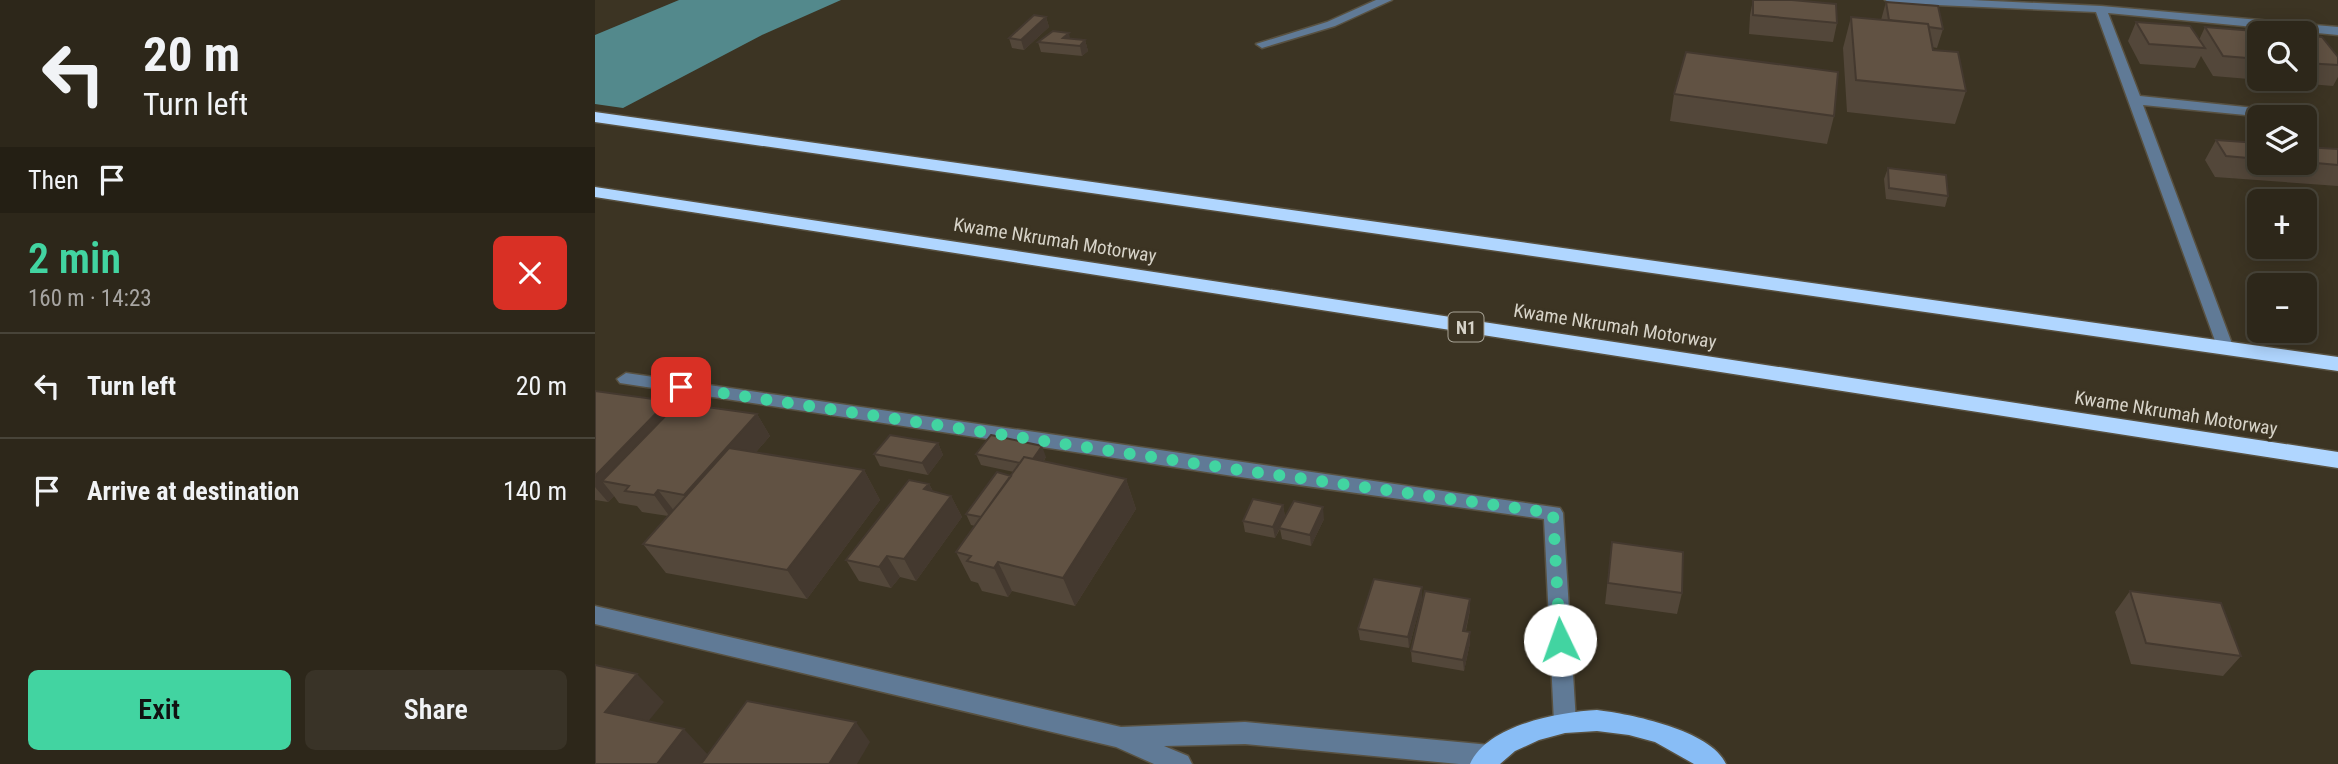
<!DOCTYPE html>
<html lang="en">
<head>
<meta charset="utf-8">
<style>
	body { margin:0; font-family:"Roboto Condensed",sans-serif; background:#393327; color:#f1f3f6; height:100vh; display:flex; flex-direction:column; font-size:26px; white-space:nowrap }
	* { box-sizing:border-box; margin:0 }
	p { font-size:23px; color:#a7a5a2 }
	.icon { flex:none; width:38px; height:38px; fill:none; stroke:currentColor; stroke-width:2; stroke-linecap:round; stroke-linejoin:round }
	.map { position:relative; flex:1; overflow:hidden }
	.panel { display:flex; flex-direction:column; background:#2d271a; width:595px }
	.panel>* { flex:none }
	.hud { background:#2d271a; color:#f1f3f6; overflow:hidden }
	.buttons { position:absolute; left:1652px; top:21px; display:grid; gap:14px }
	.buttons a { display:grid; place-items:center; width:70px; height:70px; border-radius:10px; background:#2d271a; box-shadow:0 4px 18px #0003,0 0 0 2px #484439; font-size:35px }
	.pin { position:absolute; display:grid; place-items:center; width:60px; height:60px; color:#fff; margin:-30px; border-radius:14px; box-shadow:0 4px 10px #0006 }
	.me { position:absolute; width:77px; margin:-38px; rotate:357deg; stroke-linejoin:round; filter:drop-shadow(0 0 5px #0008) }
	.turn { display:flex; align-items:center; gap:24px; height:147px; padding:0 28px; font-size:32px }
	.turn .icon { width:91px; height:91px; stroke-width:2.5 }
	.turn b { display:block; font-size:49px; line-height:60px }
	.then { display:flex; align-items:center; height:66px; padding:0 28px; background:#0003; gap:14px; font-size:26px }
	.round { display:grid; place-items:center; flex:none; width:74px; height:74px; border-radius:10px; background:#393327 }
	.head { display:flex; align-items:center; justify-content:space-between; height:119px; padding:0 28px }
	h1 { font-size:42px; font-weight:600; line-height:52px; color:#42d4a1 }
	.cta { display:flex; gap:14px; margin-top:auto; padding:14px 28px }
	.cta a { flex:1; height:80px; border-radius:10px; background:#42d4a1; color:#111; font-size:28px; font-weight:600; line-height:80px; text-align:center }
	.cta a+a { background:#393327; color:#f1f3f6 }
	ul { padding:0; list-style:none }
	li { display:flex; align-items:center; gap:21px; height:105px; padding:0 28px; border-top:2px solid #484439 }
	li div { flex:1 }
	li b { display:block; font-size:26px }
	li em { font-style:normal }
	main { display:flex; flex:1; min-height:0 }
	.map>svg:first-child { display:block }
	.water { fill:#53898c }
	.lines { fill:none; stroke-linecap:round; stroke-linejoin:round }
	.minor-casing { stroke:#585141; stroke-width:3 }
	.major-casing { stroke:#585141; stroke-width:3 }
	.highway-casing { stroke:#585141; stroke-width:3 }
	.minor { fill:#607a96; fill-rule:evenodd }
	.major { fill:#88bdf6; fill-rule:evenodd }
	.highway { fill:#b0d6ff; fill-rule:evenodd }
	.wall { fill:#53473a }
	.shaded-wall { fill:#44392f }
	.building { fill:#615243; stroke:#44392f; stroke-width:2 }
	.route { stroke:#42d4a1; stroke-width:12; stroke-dasharray:0 21.6 }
	.labels { text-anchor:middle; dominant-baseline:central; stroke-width:6; stroke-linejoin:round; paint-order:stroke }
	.shield { fill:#3c3423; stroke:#a8a396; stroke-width:2 }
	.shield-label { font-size:18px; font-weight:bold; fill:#d7d3c8 }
	.street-label { font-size:19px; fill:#d7d3c8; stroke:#3c3423 }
</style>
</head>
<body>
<main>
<section class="panel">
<div class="hud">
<div class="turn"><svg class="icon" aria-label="left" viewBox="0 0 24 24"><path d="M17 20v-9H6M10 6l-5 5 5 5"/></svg><div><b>20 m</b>Turn left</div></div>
<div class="then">Then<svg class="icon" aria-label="arrive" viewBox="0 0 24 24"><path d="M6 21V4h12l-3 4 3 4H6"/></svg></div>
</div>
<div class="head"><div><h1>2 min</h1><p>160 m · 14:23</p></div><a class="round" style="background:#d93025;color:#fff"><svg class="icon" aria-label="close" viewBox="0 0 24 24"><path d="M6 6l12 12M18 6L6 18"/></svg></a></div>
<ul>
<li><svg class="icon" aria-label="left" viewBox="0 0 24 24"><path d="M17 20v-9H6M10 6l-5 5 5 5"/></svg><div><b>Turn left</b></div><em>20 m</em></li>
<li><svg class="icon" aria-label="arrive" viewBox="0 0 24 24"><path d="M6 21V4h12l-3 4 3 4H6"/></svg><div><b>Arrive at destination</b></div><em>140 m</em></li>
</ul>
<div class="cta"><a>Exit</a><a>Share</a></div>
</section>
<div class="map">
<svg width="1743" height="764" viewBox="0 0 1743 764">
	<rect width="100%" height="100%" fill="#3c3423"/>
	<path class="water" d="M84,0H246L167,35L28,108L0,104V35Z"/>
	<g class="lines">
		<g class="minor-casing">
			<path id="minor" d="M781,0H797L740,26L667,48L661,44L732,22Z
				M1290,0H1376L1506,6L1743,27V35L1513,13L1545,96L1707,113L1714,117L1710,120V117H1671L1548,105L1639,349L1637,353H1625L1623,349L1501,12L1296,3Z
				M31,373L965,508L968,513L981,722L978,729L970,732L962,729L959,722L949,519L638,476L25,383L22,379Z
				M0,606L526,727L650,722L895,745L903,748L907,756L903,764H864L650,744L569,746L593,756L597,764H559L521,747L0,624Z"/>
		</g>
		<g class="major-casing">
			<path id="major" d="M1002,710C1035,714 1116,730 1131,764H1099L1060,742L1034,735L1002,731L970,733L944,740L920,751L905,764H875C892,725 964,712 1002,710Z"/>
		</g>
		<g class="highway-casing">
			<path id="highway" d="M0,112L1743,357V371L0,122Z
				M0,187L1743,452V468L0,197Z"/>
		</g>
		<use href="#minor" class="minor"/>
		<use href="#major" class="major"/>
		<use href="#highway" class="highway"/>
	</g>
	<path class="wall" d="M1158,0L1242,23L1238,42L1154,34L1155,15Z
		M1291,2L1348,29L1342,48L1337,47L1338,50L1371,91L1360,124L1252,112L1248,48L1256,17L1286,20Z
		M451,17L454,27L429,50L417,48L414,38Z
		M1541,22L1604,40L1610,27L1664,33V79H1710V35L1743,57V77L1738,86L1618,76L1606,56L1600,68L1545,64L1533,41Z
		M476,39L490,40L493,51L487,56L446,52L443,42Z
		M1079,94L1239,116L1232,144L1075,121Z
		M1621,140L1664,143V163H1710V147L1743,149V186L1620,177L1610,160Z
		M1293,168L1353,196L1350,207L1291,199L1289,179Z
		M0,391L73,401L78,408L162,414L175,436L161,452L269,470L285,500L212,599L71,573L48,544L73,516L47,512L42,506L24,503L19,496L13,502L0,500Z
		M343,443L348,455L333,475L285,466L279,454Z
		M381,454L451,457L448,462L531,479L541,509L480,606L417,591L413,597L387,591L383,583L376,581L361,552L380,526L376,525L371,514L416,476L419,472L386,465Z
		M334,484L338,491L356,496L367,517L321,581L305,577L296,588L264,581L251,560Z
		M688,505L690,517L729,519L716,546L687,539L685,529L680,538L650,532L648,521Z
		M1017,542L1087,593L1082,614L1010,604Z
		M1535,591L1646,656L1628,676L1536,664L1520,612Z
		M827,599L814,648L765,640L763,629Z
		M875,599V610L871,631L875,643L869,671L817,662L816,651Z"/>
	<path class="shaded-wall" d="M451,17L454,27L429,50L426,40Z
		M474,33L476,43L468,38Z
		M490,40L493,51L487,56L485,46Z
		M73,401L88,423L7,481L19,496L13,502L0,487V476Z
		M162,414L175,436L105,516L89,495Z
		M343,443L348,455L333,475L327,463Z
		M447,446L451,457L438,476L434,465Z
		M269,470L285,500L212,599L192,570Z
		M531,479L541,509L480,606L468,578Z
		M334,484L345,505L329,489Z
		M63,490L80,512L75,517L59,495Z
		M356,496L367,517L321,581L309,559Z
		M688,505L690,517L680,538L678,527Z
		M728,507L729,519L716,546L715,535Z
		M292,556L305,577L296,588L284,567Z
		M403,562L417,591L413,597L399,568Z
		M827,587V599L814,648L813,637Z
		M875,599V610L868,642V631Z
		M875,632V643L869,671L868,660Z
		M42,674L69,702L38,740L10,712Z
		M261,722L275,742L262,764H234Z
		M89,729L114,756L109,764H62Z"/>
	<path class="building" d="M1158,0H1197L1241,4L1242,23L1158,15Z
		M1291,2L1343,6L1348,29L1334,27L1333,24L1294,20Z
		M439,15L451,17L426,40L414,38Z
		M1256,17L1333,24L1338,50L1363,52L1371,91L1261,80Z
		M1541,22L1595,26L1610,48L1554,44Z
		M1610,27L1685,33H1664V59L1628,56Z
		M458,31L474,33L468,38L490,40L485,46L443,42Z
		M1710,35L1727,37L1743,57V65L1710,63Z
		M1091,52L1243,72L1239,116L1079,94Z
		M1621,140L1664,143V159L1631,156Z
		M1710,147L1743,149V165L1710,162Z
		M1293,168L1351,175L1353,196L1294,188Z
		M0,391L73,401L0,476Z
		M83,403L162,414L89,495L63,490L59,495L30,491L34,486L7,481Z
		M295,435L343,443L327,463L279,454Z
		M396,435L447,446L438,459L429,457L425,463L381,454Z
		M134,448L269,470L192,570L48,544Z
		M429,457L531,479L468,578L403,562L399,568L372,561L376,556L361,552Z
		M402,472L416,476L386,517L371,514Z
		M314,480L334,484L329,489L356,496L309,559L292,556L284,567L251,560Z
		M658,499L688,505L678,527L648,521Z
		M699,501L728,507L715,535L684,528Z
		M1017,542L1088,552L1087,593L1013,583Z
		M779,579L827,587L813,637L763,629Z
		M830,591L875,599L868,631L875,632L868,660L816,651Z
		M1535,591L1626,603L1646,656L1551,643Z
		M0,665L42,674L10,712L89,729L62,764H0Z
		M152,701L261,722L234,764H106Z"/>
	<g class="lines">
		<path class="route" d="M86,387L638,469L958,513L965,640"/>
	</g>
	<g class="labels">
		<rect class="shield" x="853.5" y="312.5" width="35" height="29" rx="5"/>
		<g class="shield-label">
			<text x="871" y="327">N1</text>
		</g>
		<g class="street-label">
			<text transform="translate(460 240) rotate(9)">Kwame Nkrumah Motorway</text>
			<text transform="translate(1020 326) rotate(9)">Kwame Nkrumah Motorway</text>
			<text transform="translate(1581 413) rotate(9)">Kwame Nkrumah Motorway</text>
		</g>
	</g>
</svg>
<div class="buttons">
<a><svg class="icon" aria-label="search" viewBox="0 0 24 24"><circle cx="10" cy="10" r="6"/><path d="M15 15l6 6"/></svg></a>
<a><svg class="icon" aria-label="layers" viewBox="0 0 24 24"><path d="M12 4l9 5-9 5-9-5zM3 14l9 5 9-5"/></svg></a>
<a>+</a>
<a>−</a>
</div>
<div class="pin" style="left:86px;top:387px;background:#d93025"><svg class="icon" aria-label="arrive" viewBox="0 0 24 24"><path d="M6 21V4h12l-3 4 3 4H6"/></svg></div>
<svg class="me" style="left:965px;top:640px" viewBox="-20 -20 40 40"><circle r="19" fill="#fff"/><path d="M0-13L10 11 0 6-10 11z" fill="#42d4a1"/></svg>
</div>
</main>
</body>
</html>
